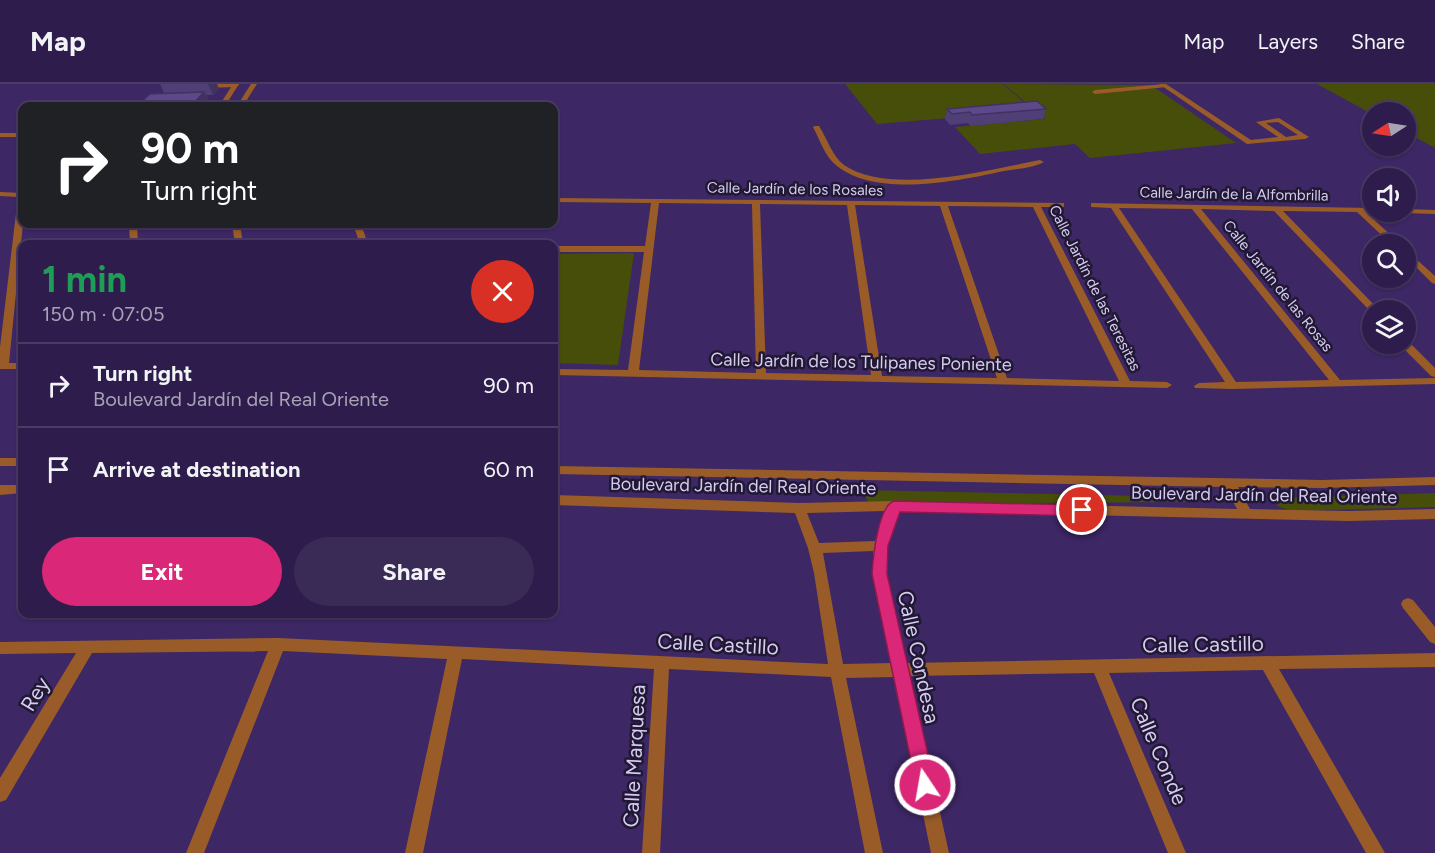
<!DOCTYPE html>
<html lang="en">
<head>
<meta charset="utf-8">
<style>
	body { margin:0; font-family:Figtree,sans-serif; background:#3a2a56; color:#f1f3f6; height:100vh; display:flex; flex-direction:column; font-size:22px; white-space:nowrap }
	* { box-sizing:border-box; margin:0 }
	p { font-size:20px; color:#a7a2b5 }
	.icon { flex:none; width:33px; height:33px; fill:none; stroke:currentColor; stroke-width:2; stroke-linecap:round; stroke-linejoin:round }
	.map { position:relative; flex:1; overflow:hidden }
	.side { position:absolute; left:18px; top:156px; width:540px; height:378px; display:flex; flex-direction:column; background:#2e1d4c; border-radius:12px; box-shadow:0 2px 4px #0004,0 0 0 2px #493b64 }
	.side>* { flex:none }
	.guide { position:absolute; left:18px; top:18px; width:540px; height:126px; border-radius:12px; box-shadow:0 2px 4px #0004,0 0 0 2px #493b64; background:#202124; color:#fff; overflow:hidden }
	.needle { width:39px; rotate:258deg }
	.buttons { position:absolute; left:1362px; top:18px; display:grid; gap:12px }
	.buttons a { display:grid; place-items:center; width:54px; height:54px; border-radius:50%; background:#2e1d4c; box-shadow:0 2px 4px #0004,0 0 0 2px #493b64; font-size:30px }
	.pin { position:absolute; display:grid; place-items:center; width:51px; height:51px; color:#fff; margin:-26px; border:3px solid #fff; border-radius:50%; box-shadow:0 2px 6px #0007 }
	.me { position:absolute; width:66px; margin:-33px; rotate:348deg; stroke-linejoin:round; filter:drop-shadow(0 0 4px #0008) }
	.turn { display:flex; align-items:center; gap:21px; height:126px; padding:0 24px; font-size:27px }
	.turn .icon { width:78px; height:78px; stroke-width:2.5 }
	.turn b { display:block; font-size:42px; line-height:51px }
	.round { display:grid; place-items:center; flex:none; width:63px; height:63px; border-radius:32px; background:#3a2a56 }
	.headline { display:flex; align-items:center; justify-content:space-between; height:102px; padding:0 24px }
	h1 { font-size:36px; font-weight:700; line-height:45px; color:#1e9e55 }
	.action { display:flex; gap:12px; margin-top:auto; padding:12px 24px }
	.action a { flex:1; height:69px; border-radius:36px; background:#db2777; color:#fff; font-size:24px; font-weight:700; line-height:69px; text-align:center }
	.action a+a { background:#3a2a56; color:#f1f3f6 }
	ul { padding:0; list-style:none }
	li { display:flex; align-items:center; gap:18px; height:84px; padding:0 24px; border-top:2px solid #493b64 }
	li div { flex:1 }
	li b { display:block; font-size:22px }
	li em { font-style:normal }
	header { display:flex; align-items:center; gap:36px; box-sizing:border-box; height:84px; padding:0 30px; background:#2e1d4c; border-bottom:2px solid #493b64 }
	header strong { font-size:28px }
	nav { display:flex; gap:33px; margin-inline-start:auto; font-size:21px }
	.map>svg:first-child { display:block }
	.green { fill:#464e0a }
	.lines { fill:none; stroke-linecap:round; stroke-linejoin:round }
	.lane { fill:#995c29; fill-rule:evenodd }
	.street { fill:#995c29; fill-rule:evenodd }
	.wall { fill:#503e76 }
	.shaded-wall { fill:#413260 }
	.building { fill:#5d4889; stroke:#413260; stroke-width:1.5 }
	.route { fill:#db2777; stroke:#8e194d; stroke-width:1.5 }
	.labels { text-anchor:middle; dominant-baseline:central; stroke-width:5; stroke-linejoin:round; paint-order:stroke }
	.far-street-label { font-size:15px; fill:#d5cbf0; stroke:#211833 }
	.street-label { font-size:18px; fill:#d5cbf0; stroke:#211833 }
	.near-street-label { font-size:21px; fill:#d5cbf0; stroke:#211833 }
</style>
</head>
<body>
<header>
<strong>Map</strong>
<nav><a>Map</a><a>Layers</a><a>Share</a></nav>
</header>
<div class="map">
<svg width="1435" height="769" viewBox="0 0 1435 769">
	<rect width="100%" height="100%" fill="#3d2765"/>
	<path class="green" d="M845,0H1003L1034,27L877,40Z
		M1004,0L1151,1L1236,59L1090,74L1075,60L980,70L955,43L1045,35Z
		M1317,0H1435V64L1406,48V28L1372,30Z
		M634,169L618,281L554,279V170Z
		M862,406L1188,413L1195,418L869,420Z
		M1435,409V423L1291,427L1277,422L1278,414Z"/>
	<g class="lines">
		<path class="lane" d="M206,0H239V1L236,3L204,4L201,2Z
			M1165,0L1167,1V3L1095,10L1092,8L1095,6Z
			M1279,34L1309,53L1305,55L1247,60V56H1250L1278,53L1256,38ZM1278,38L1298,51L1286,53L1266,39Z
			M815,42H819C827,54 832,72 844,81C890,112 988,86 1040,76L1044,78C1033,84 1016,85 1004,87C958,97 877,114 837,82C825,73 820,56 813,43Z"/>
		<path class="street" d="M233,0H239L225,22H219Z
			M251,0H257L243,22H237Z
			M1159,0H1166L1254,58L1247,60Z
			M0,49H22V53H0Z
			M0,108L22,109L23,140L9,279H22V285H0V263L18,113L0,112Z
			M554,114L1064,119V123H1041L1130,297L1167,298L1172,301L1167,304L554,291V285L628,286L644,168H554V162H645L651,119L554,118ZM659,119L752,120L756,289L639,286ZM760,120L847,121L871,291L766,289ZM855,121L940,122L997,294L882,292ZM948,122L1033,123L1119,297L1007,294Z
			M1091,119L1372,124V128H1375H1366L1400,160H1391L1357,128L1283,127L1379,226H1372V229L1274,127L1201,125L1340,296L1435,294V300L1233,305L1195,304L1194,302L1199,299L1225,298L1111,124L1091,123ZM1119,124L1192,125L1329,296L1236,298Z
			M1406,125L1435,126V130L1403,129Z
			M129,140H137L138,160H130Z
			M232,140H240L243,160H235Z
			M353,140H361L368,160H360Z
			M1406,166L1435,192V200L1432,199L1406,173Z
			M1406,257L1409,258L1435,284V293L1431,292L1401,262L1400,260H1406Z
			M0,374H22V382H0Z
			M554,382L1322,396L1435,393V401L1322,404L1238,403L1250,425L1348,427L1435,425V435L1348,437L899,427L887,462V490L907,579L1435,569V583L1279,585L1385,769H1366L1263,586L1109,589L1186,769H1168L1094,589L910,592L949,769H931L895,593L846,594L883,769H865L831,593L669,585L660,769H642L654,585L462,575L423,769H405L447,575L283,567L204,769H186L268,567L92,569L6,716L0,718V694L76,569L0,570V558L278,554L828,580L814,489L808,464L795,429L554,421V411L799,419L894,417L1237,425L1225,403L554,390ZM886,427L875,457L819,459L807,429ZM873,467V490L892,579L843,580L823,469Z
			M0,401H22V409L0,411Z
			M1408,514L1413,516L1435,543V560L1430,558L1403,524L1401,520L1403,516Z"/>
	</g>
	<path class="wall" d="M160,0H217L219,5L213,11H206L209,18L205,22H137L164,9Z
		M947,25H1046L1043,35L970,42L968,39L950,41L945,35Z"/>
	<path class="shaded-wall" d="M208,0H217L219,5L213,11Z
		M204,8L209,18L205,22H191Z"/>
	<path class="building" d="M204,8L191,22H137L150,10Z
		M1037,17L1046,25L972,31L970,28L952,30L947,25Z"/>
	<path class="route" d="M894,417L1082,421L1089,426L1082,432L900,428L888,462L887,490L935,701L932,707L925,710L918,707L916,701L872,490C873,474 878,422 894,417Z"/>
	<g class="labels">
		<g class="far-street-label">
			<text transform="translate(795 105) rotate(1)">Calle Jardín de los Rosales</text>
			<text transform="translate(1234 110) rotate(1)">Calle Jardín de la Alfombrilla</text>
			<text transform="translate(1278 202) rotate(51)">Calle Jardín de las Rosas</text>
			<text transform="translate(1095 204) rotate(63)">Calle Jardín de las Teresitas</text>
		</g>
		<g class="street-label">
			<text transform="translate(861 278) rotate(1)">Calle Jardín de los Tulipanes Poniente</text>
			<text transform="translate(743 402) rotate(1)">Boulevard Jardín del Real Oriente</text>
			<text transform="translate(1264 411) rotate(1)">Boulevard Jardín del Real Oriente</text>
		</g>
		<g class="near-street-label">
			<text transform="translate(718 560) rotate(3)">Calle Castillo</text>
			<text transform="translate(1203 560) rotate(-1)">Calle Castillo</text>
			<text transform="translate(919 573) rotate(78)">Calle Condesa</text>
			<text transform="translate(35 610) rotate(-59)">Rey</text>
			<text transform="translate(1159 667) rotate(67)">Calle Conde</text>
			<text transform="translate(634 672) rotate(-87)">Calle Marquesa</text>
		</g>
	</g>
</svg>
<div class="buttons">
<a><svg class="needle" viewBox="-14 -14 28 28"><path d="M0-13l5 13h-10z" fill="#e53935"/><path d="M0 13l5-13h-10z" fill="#a7a2b5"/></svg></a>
<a><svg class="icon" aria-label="sound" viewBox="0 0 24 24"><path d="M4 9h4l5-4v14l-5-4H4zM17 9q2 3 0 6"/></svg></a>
<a><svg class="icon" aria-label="search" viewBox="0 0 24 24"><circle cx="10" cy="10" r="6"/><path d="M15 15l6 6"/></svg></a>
<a><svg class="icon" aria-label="layers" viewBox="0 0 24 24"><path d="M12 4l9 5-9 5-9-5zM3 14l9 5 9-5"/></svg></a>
</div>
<div class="pin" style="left:1082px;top:426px;background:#d93025"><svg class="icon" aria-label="arrive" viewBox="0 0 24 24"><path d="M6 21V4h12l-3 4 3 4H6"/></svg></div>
<svg class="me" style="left:925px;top:701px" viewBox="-20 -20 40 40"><circle r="17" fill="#db2777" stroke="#fff" stroke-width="3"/><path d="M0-11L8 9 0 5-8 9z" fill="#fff"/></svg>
<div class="guide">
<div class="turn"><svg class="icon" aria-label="right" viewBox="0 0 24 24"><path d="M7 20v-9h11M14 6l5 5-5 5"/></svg><div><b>90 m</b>Turn right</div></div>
</div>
<section class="side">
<div class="headline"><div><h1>1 min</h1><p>150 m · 07:05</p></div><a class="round" style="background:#d93025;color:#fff"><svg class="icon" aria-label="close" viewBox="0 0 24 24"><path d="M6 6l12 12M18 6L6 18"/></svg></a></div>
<ul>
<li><svg class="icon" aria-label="right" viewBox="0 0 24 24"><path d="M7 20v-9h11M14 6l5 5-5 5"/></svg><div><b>Turn right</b><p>Boulevard Jardín del Real Oriente</p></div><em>90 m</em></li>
<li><svg class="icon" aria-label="arrive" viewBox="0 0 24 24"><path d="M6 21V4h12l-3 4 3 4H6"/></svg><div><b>Arrive at destination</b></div><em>60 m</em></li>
</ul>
<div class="action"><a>Exit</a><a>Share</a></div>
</section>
</div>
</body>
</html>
